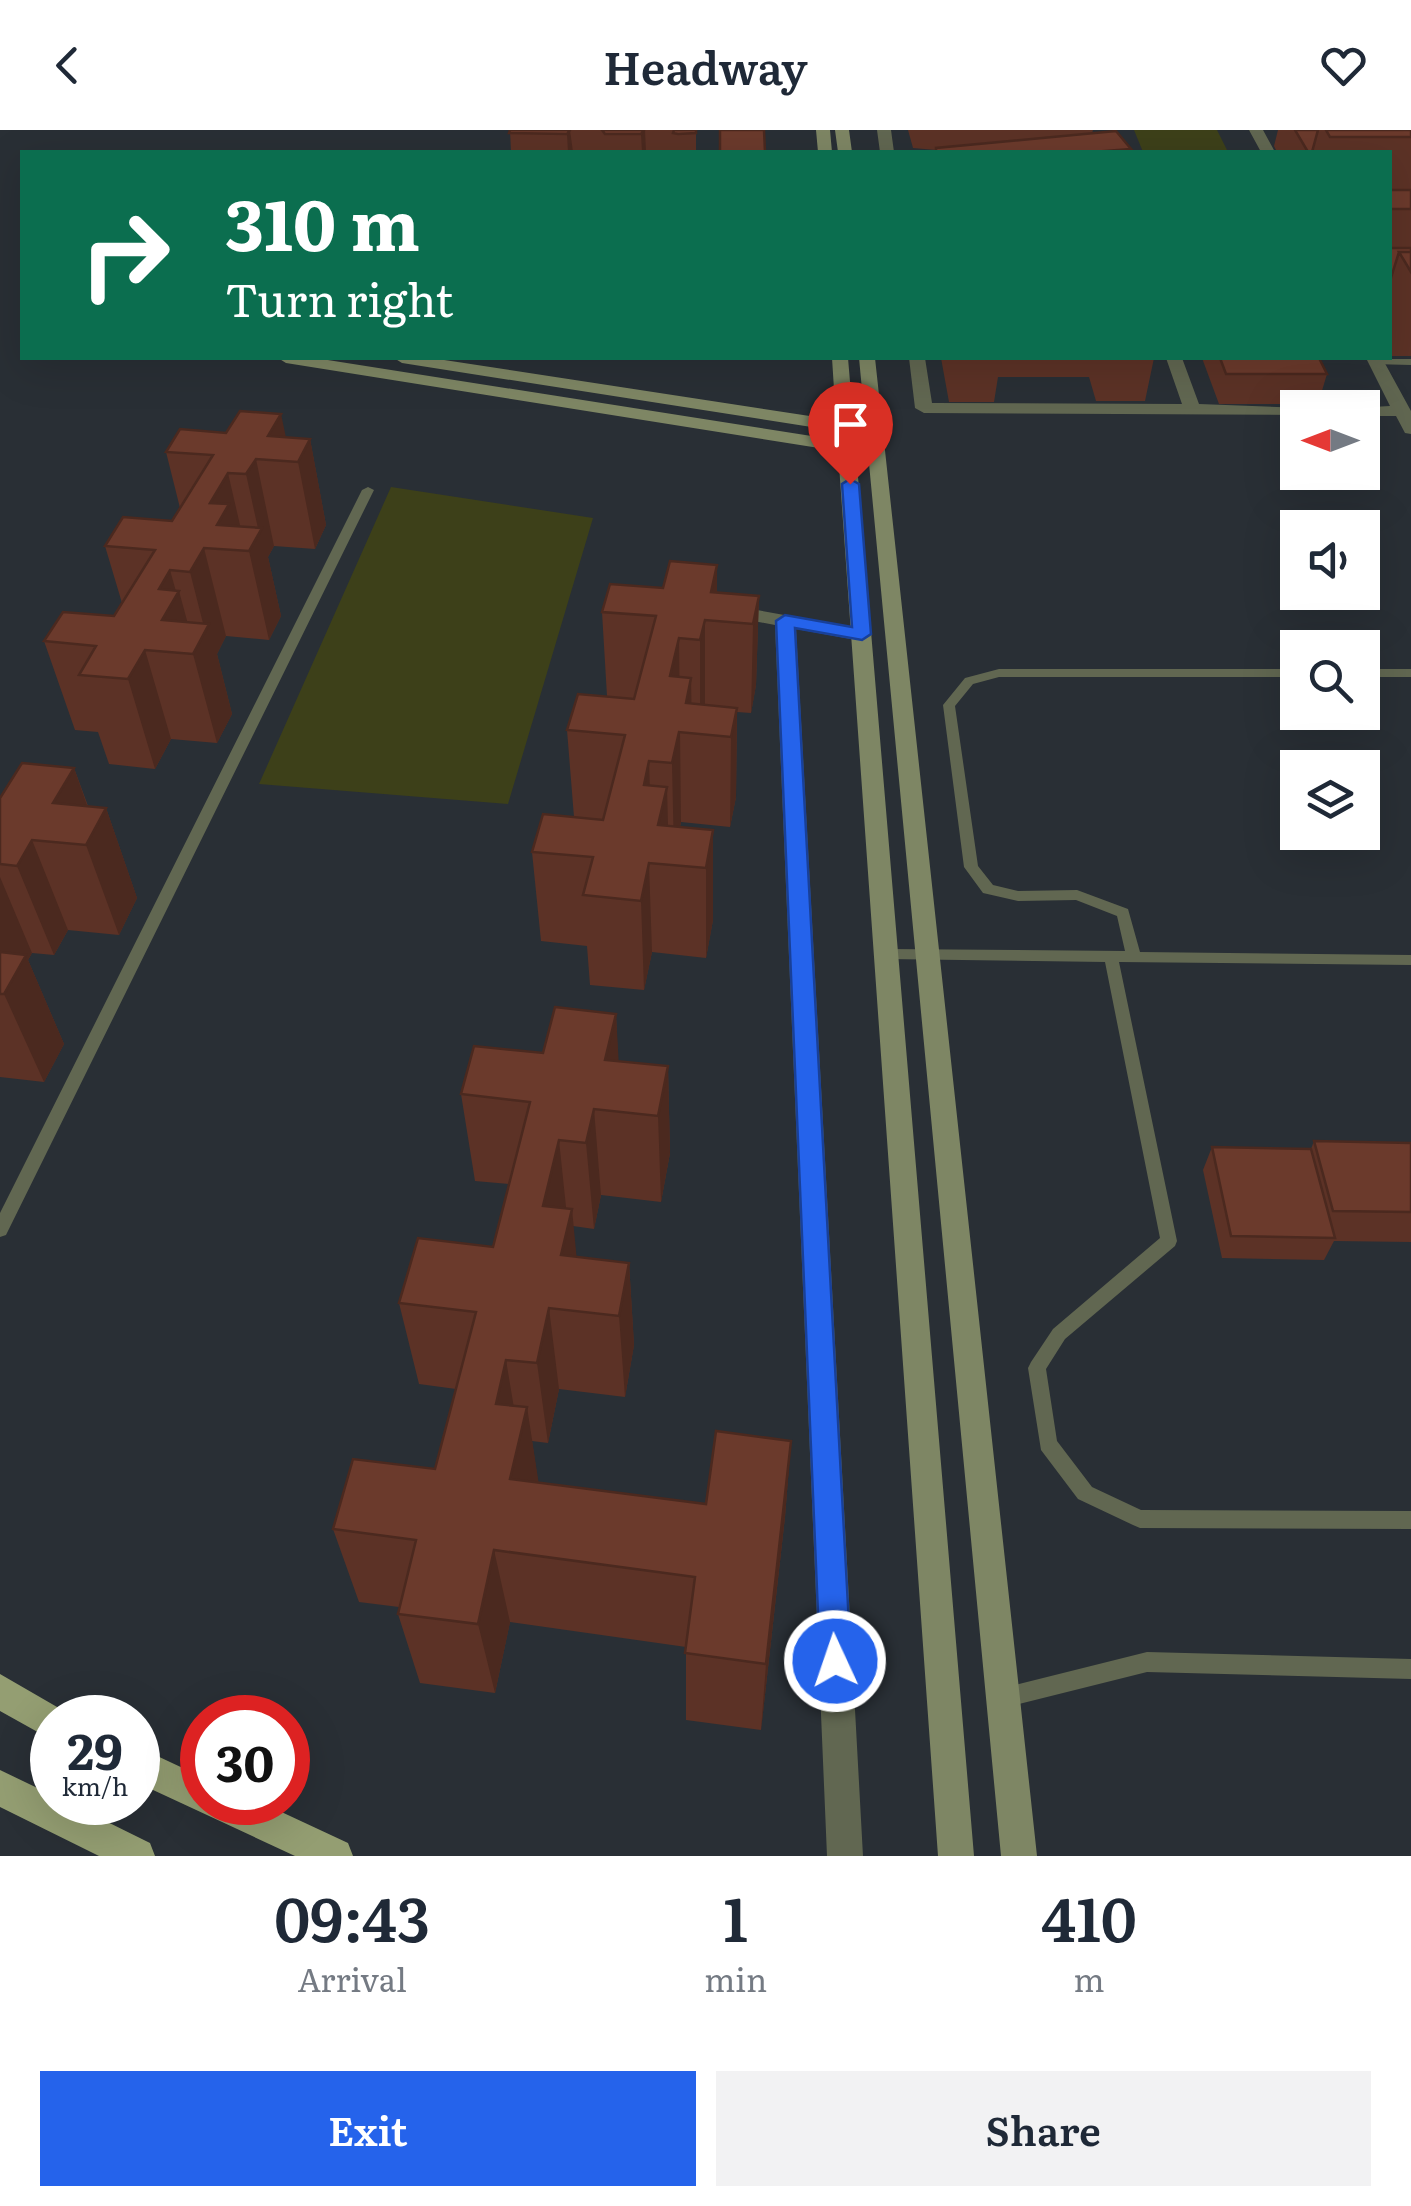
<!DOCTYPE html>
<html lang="en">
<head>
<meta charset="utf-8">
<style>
	body { margin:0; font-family:Literata,serif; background:#f2f2f3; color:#1f2937; height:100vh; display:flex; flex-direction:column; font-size:38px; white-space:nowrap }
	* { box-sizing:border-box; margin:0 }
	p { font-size:32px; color:#747a83 }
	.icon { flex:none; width:55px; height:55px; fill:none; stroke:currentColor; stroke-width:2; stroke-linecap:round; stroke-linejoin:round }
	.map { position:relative; height:1726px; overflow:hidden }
	.panel { display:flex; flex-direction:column; background:#fff; flex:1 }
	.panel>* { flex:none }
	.hud { position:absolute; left:20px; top:20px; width:1372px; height:210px; border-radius:0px; box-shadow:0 10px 40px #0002; background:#0b6e4f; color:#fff; overflow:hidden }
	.needle { width:65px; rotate:270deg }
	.tools { position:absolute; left:1280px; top:260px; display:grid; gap:20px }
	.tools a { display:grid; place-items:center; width:100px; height:100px; border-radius:0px; background:#fff; box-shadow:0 10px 40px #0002; font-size:50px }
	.speed { position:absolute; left:30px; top:1565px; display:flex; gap:20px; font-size:50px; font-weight:700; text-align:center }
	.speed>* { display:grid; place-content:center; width:130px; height:130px; border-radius:50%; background:#fff; box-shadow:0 10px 40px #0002; line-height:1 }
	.speed small { font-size:25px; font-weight:400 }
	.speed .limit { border:15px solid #d22; background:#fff; color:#111 }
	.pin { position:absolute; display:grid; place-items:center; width:85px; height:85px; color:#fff; margin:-102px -42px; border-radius:50% 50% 50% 0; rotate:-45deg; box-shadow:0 0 10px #0007 }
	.pin .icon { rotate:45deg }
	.me { position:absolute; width:110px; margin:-55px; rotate:357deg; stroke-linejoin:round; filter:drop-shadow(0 0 8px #0008) }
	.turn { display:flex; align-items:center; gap:35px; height:210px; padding:0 40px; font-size:45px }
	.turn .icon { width:130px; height:130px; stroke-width:2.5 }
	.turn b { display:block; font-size:70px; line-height:85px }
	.eta { display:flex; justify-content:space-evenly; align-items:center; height:170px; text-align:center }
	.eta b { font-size:60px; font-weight:600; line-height:70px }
	.primary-button { display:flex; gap:20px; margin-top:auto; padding:20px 40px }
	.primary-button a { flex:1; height:115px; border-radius:0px; background:#2563eb; color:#fff; font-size:40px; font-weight:600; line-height:115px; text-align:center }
	.primary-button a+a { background:#f2f2f3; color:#1f2937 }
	header { display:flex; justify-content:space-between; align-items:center; height:130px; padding:0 40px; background:#fff; font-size:45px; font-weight:600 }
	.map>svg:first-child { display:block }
	.green { fill:#3d4019 }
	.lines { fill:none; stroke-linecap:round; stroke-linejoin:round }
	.lane { fill:#616751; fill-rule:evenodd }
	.street { fill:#616751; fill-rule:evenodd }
	.secondary { fill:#7e8664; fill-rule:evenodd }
	.primary { fill:#949e72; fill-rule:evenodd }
	.wall { fill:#5c3226 }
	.shaded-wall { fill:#4b291f }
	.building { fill:#6b3a2c; stroke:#4b291f; stroke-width:2.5 }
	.route { fill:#2563eb; stroke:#184099; stroke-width:2.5 }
</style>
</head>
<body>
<header><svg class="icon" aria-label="back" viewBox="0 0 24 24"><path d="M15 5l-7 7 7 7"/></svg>Headway<svg class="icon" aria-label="heart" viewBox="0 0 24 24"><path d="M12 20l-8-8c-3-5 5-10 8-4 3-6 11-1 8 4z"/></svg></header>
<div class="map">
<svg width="1411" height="1726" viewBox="0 0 1411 1726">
	<rect width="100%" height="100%" fill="#292f35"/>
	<path class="green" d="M1134,0H1217L1228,22H1143Z
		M391,357L593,388L508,674L259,654Z"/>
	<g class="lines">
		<path class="lane" d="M1376,229H1411V235L1372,234L1371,232Z
			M368,357L374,360L6,1105L0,1107V1083L362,360Z
			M999,539H1298V547H999L973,554L955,576L978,736L993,755L1018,761L1077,760L1128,779L1140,822L1411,825V835L1119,832L1177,1111L1175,1116L1065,1209L1046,1239L1057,1311L1092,1357L1141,1380L1411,1381V1399L1140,1398L1133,1395L1078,1369L1041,1320L1028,1238L1031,1232L1053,1199L1160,1108L1105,832L886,829L879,824L886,819L1125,821L1117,786L1076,770L1018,771L983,763L964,737L943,575L965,548Z
			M1362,539H1411V547H1362Z
			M1147,1522L1411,1529V1549L1147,1542L1003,1578L996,1575L993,1568L996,1561L1003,1558Z"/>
		<path class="street" d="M877,0H891L894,22H880Z
			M1249,0H1263L1275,22H1261Z
			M909,228H925L932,273L1182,274L1166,228H1182L1199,274L1305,278H1298V285L924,283L915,278Z
			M1366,228H1382L1411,281V304L1405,303L1396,286H1362V278H1356L1390,276Z
			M724,474L862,499L872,505L862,511L796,499L863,1726H827L775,495L717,484V476Z"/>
		<path class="secondary" d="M816,0H830L832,22H818Z
			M835,0H849L852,22H838Z
			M278,228H315L837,310V301L402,233L394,228H431L836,290L832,228H848L974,1726H938L838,321L286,233Z
			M859,228H875L1037,1726H1001Z"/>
		<path class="primary" d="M0,1544L64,1581L67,1588H52V1610L0,1581Z
			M138,1617L202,1647V1672H260L348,1713L353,1726H295L138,1653Z
			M0,1640L52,1665V1672H67L150,1713L155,1726H99L0,1677Z"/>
	</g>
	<path class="wall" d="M510,0H696V22H511Z
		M908,0H1093L1092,3L1130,22H935L936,20L913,18Z
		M1278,0H1411V226H1390V22H1277L1274,16Z
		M941,228H1154L1145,271H1096L1089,247H998L994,272H949Z
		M1202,228H1319L1327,244L1318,274H1219Z
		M286,307L310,309L326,395L315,419L274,416L268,427L281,486L269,510L226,506L217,524L232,584L217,613L171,609L155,639L109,634L98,602L75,600L44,511L114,486L122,473L105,416L172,391L180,378L166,322Z
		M717,435V462L759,466L756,555L751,583L737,582L736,667L730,697L681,692L680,697L713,700V790L706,828L652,822L644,860L590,855L587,816L541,811L532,722L574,687L567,600L607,566L602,482Z
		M74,638L88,676L106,678L137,768L119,805L68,800L54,825L32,823L28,830L64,914L44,952L0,947V668Z
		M616,884L618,931L668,936L670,1023L661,1072L601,1065L594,1099L573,1096L576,1127L629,1133L634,1215L625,1267L559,1259L548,1313L532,1311L538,1352L706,1374L791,1311L785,1387L761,1600L686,1590V1517L510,1492L495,1563L420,1553L398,1484L399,1477L359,1472L333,1399L435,1339L456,1259L419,1254L399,1173L493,1117L509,1054L475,1051L461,964L543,923Z
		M1314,1011L1411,1013V1112L1334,1111L1324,1130L1222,1128L1203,1040L1212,1017L1311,1019Z"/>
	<path class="shaded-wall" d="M570,0L573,22H568L567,4Z
		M628,0H645L646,22H642L641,4Z
		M1131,19L1130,22H1092Z
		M281,284L291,331L268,306Z
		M310,309L326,395L315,419L298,332Z
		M256,329L274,416L268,427L281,486L269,510L249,421L259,403L246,344Z
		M228,343L246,421L222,419L210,373Z
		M204,418L226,506L217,524L232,584L217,613L193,524L162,490L159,459L170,440L177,465L179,461L195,520L205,501L190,442Z
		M717,435V491L711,462Z
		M759,466L756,555L751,583L753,494Z
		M705,490V579L700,599V510Z
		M679,508L681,692L674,723L670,546Z
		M145,520L171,609L155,639L128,549Z
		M691,548L692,604L686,573Z
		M737,578L736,667L730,697L731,607Z
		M649,631L652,721L649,734L652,822L644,860L641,771L644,655Z
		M74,638L95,698L106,678L137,768L119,805L86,715L53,673Z
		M667,657L669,734L658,695Z
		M713,700V790L706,828V738Z
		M32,710L68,800L54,825L17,736Z
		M0,747L32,823L28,830L64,914L44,952L4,864H0Z
		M616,884L621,972L605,930Z
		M668,936L670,1023L661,1072L658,986Z
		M594,979L601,1065L594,1099L586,1013Z
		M559,1010L568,1096L572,1079L580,1163L576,1181L543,1076Z
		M629,1133L634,1215L625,1267L619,1186Z
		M549,1178L559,1259L548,1313L537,1233Z
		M506,1230L519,1308L527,1277L539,1355L524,1424L496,1274Z
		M791,1311L785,1387L761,1600L766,1534Z
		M494,1420L510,1492L495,1563L478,1494Z"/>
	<path class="building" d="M510,0H570L567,4L509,3Z
		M602,0H644L641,4H605Z
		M674,0H696V3L678,4L673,3Z
		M720,0H764L765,22H720Z
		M1295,0H1318L1312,22H1308Z
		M1326,0H1411V7H1330Z
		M1116,1L1131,19L1092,22H936V18Z
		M1390,60H1411V79H1390Z
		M1390,118H1411V122H1399L1390,151Z
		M1399,122H1411V142Z
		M1220,228H1319L1327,244H1226Z
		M240,281L281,284L268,306L310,309L298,332L256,329L246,344L228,343L210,373L229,374L217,395L262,398L249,421L204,418L190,442L170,440L159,459L179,461L162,490L209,494L193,524L145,520L128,549L79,545L96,516L44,511L63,482L114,486L155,420L105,416L123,387L172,391L213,325L166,322L180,299L226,303Z
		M670,431L717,435L711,462L759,466L753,494L705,490L700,510L679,508L670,546L691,548L686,573L737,578L731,607L679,602L672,633L649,631L644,655L667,657L658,695L713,700L706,738L649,733L641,771L583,765L593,727L532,722L543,684L603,690L625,605L567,600L578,564L634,569L656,486L602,482L610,454L663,458Z
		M22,633L74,638L53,673L106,678L86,715L32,710L17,736L0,734V668Z
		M0,822L26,825L4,864H0Z
		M555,877L616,884L605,930L668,936L658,986L594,979L586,1013L559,1010L543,1076L572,1079L561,1125L629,1133L619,1186L549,1178L537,1233L506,1230L496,1274L527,1277L510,1349L706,1374L716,1301L791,1311L766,1534L685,1523L695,1447L494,1420L478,1494L398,1484L416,1410L333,1399L353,1329L435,1339L476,1182L399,1173L418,1108L493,1117L530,972L461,964L474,916L543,923Z
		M1314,1011L1411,1013V1082L1333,1081Z
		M1212,1017L1311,1019L1335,1108L1231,1106Z"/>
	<path class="route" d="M850,349L859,354L871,504L862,510L795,498L851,1531L846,1542L835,1547L824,1542L820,1531L776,491L785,485L852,497L842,354Z"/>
</svg>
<div class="tools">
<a><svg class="needle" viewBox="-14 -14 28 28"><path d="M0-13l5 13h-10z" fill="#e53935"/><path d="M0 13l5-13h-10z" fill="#747a83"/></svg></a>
<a><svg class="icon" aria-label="sound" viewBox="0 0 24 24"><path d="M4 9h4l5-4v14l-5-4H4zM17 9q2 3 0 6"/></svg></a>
<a><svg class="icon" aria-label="search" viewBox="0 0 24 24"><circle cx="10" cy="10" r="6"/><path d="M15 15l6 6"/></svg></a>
<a><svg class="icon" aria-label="layers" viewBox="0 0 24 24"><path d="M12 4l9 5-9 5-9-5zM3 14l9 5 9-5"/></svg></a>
</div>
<div class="speed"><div>29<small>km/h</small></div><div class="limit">30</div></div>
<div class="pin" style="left:850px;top:354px;background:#d93025"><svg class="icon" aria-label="arrive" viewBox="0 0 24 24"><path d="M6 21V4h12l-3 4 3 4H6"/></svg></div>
<svg class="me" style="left:835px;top:1531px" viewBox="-20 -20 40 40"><circle r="17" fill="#2563eb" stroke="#fff" stroke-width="3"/><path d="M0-11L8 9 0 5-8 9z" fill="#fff"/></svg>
<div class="hud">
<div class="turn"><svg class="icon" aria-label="right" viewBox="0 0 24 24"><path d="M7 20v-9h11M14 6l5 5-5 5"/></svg><div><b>310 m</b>Turn right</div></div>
</div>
</div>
<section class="panel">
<div class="eta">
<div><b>09:43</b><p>Arrival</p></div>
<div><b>1</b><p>min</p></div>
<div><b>410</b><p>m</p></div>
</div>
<div class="primary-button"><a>Exit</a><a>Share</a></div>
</section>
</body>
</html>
